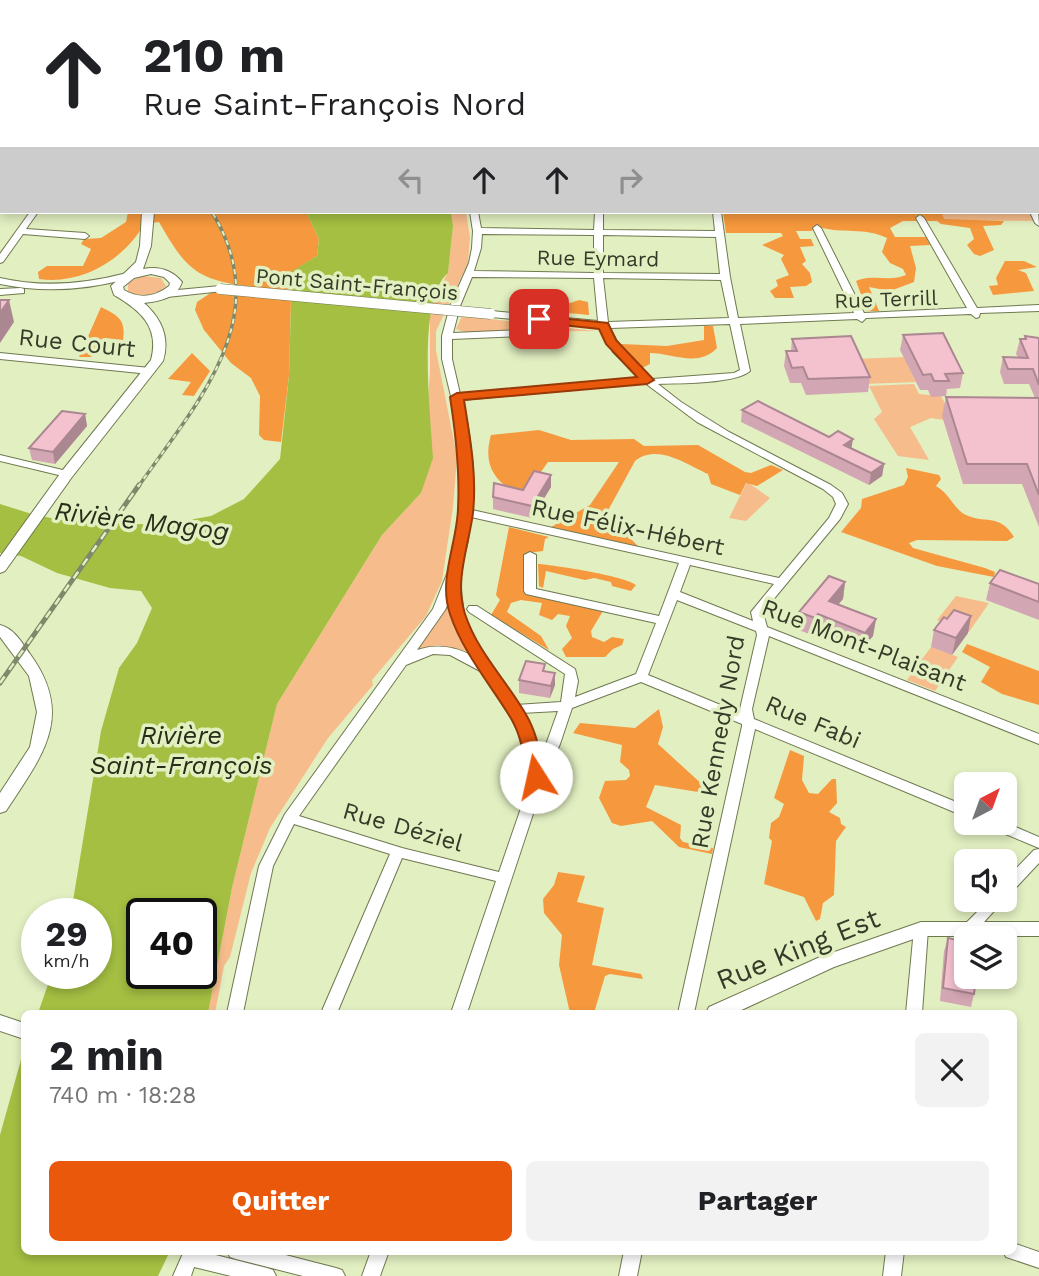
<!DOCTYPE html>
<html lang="fr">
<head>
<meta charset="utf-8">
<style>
	body { margin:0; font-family:"Work Sans",sans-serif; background:#f2f2f2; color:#202124; height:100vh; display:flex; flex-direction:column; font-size:26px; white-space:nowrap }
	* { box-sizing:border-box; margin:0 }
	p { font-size:23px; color:#757577 }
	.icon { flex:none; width:38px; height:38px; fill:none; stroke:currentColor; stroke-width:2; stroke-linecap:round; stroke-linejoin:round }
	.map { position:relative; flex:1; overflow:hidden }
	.details { position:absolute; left:21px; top:1010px; width:996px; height:245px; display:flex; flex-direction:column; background:#fff; border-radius:10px; box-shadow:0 4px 10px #0003 }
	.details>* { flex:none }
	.guide { position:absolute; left:0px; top:0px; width:1040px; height:214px; box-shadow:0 4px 10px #0003; background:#fff; color:#202124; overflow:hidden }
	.needle { width:46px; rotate:41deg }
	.controls { position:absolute; left:954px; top:772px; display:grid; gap:14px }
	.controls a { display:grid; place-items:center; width:63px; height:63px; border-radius:10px; background:#fff; box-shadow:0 4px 10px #0003; font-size:35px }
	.speed { position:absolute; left:21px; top:898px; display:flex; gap:14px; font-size:35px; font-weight:700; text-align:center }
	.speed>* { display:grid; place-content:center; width:91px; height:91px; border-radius:50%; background:#fff; box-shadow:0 4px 10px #0003; line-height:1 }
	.speed small { font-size:18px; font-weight:400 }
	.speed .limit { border:4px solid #111; border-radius:10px; background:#fff; color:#111 }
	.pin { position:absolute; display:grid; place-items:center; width:60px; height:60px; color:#fff; margin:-30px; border-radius:14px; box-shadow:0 4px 10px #0006 }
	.me { position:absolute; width:77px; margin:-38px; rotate:350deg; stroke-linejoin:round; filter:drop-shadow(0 0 5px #0008) }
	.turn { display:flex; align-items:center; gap:24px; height:147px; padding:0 28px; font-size:32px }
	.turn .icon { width:91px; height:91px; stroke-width:2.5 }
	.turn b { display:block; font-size:49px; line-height:60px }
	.lanes { display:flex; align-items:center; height:66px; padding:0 28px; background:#0003; justify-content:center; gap:35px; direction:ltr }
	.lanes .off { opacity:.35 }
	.round { display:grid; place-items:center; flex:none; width:74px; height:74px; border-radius:10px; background:#f2f2f2 }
	.overview { display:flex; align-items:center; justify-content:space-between; height:119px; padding:0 28px }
	h1 { font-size:42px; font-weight:700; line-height:52px }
	.button { display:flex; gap:14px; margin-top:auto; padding:14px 28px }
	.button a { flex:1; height:80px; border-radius:10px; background:#ea580c; color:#fff; font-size:28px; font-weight:700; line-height:80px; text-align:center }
	.button a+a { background:#f2f2f2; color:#202124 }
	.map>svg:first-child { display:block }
	.green { fill:#f7bc8b }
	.forest { fill:#f6983d }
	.water { fill:#a4bf42; fill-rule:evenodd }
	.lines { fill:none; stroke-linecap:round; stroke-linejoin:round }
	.minor-casing { stroke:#6f7950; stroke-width:2 }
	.major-casing { stroke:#6f7950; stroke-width:2 }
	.minor { fill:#fff; fill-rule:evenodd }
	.major { fill:#fff; fill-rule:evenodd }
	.rail-far1-casing { stroke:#7f886a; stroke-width:3.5 }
	.rail-casing { stroke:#7f886a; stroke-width:5 }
	.rail-far1 { stroke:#e2efc1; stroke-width:2; stroke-dasharray:5; stroke-linecap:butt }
	.rail { stroke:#e2efc1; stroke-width:2.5; stroke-dasharray:8; stroke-linecap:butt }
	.minor-bridge-casing { stroke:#6f7950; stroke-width:11; stroke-linecap:butt }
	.minor-bridge { stroke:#fff; stroke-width:10 }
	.wall { fill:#d2a6b2 }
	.shaded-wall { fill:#ab8791 }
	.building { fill:#f4c1cf; stroke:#ab8791; stroke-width:2 }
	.route { fill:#ea580c; stroke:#983908; stroke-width:2 }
	.labels { text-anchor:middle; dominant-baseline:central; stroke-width:7; stroke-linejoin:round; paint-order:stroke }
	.far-street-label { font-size:21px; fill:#363b29; stroke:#e2efc1 }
	.street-label { font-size:24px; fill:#363b29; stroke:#e2efc1 }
	.water-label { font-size:26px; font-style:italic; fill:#272d18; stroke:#e2efc1 }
	.near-street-label { font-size:28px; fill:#363b29; stroke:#e2efc1 }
</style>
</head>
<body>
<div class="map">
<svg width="1039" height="1276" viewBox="0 0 1039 1276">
	<rect width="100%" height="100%" fill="#e2efc1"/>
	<path class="green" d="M1038,34L1039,221L725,219L723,212H1038Z
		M451,212H466L470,237L468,263L436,331V350L457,457L453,507L442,581L426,616L372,680L373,685L328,738L270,828L251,873L230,957L224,966L215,1013H208L232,888L277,704L382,535L421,493L430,372V307L448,272L453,226Z
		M143,276L161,278L166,286C156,296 141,298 128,292V282Z
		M462,316L596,331L464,332L456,329Z
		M904,357L916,382L864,384L853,359Z
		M914,384L919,394L941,396L952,416H943L944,420L931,418L910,427L929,460L898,456L874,419L882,412L869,386Z
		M747,482L770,498L746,521L729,518Z
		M956,596L989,603L969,632L937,620Z
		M447,607L467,651L437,645L414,652Z
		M931,647L958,657L935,691L907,680Z"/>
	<path class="forest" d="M128,212H306L319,239L317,256L293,271L292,289C279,291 266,288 253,287C197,280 187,271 159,222L144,224C124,260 81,285 39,279L38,272L47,266H83L91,249L81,244L84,239L101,238L126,222Z
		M723,212H941L944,219L1004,221L1001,225L983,226L994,250L980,256L974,254L967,245L974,239L970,228L941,224L937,221H903L890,228L895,237H926L930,245L910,246L916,268L914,282L890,291L869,287L879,311H867L856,281C873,274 891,282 906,275L903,269L890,263L882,252L887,238C866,227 842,234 819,227L811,231H796L800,239H811L814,246L800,247L806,261L802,264L810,273L812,282L806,286L790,287L794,298H775L770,291L778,286L776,280L789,275L781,259L784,255L762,245L783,236L781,233H726Z
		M1005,261H1024L1037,267L1018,270L1026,273L1034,291L993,295L989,286L998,285L996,278Z
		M212,292L291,300L289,376L281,442L264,440L259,435L260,396L251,378L231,363L204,330L195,310L197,302Z
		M579,300L588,302L589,315L547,311Z
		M101,307C119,316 126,320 123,340L105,338L91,357H79Z
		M704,326H713L717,348C698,368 672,353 650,353V364L642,368L621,344L667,346L704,340Z
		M192,353L210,371L194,396L182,395L191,382L168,379Z
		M539,430L571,440L634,439L644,446L698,445L745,472L751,473L771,465L783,470L757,486L746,483L740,495L711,484L708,474C686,464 657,443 635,461L599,527L627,535L640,548L551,527L590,505L619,462H548L523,497C496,483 482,467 491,435Z
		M906,468L939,475L941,479L936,486C949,493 953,507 964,514C984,525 999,512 1014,537L1007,541L917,540L909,543L913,548L985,568L995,572L994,577L937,566L841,532L861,508L862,499L904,485L908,477Z
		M509,527L549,537L545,539L543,551L527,553L524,591L603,611L591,631L592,637L604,642L612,637L624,639L622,645L613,649L605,657H566L562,649L572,638L566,626L570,616L558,614L552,620L539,615L542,603L521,600L511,603L507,612L541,636L549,650L491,615L500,600L496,595Z
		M538,564C554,565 625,576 636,585L631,591L612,586L611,582L594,578L585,580L546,571L543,588L539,586Z
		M967,644L1039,671V705L1002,694L981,682L990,667L962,652Z
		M659,709L663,727L658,744L705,787L703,791L698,792L655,785L646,807L681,825L680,838L683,842L713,848L712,854L679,847L652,821L621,826L612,823L599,798L605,781L626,780L630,776L629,770L620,762L622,745L573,733L580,723L635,728Z
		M790,750L804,756L802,780L809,793L818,794L832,779H836L837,803L829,812L840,818L841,824L846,827L836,841L834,895L823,903L820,919L816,921L804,897L764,884L772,841L769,838L771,823L779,817L784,804L774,798Z
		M558,872L585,876L577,902L604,908L592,965L641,974L643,979L610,974L605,976L594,1013H570L559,965L562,935L544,913L543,899L554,885Z"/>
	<path class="water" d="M306,212H451L453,226L448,273C416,300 431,417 433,458L421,493L382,535L277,704L232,888L208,1013H38L52,973H96V914L71,913L101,731L119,668L137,643L152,608L141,591L110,588L57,573L21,556L0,553V504L35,515L68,521L161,525L211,516L244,499L280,459L289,376L292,271L317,256L319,239ZM142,914H201V973H142Z
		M24,1049V1251H170L158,1276H0V1135Z"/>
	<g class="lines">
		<g class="minor-casing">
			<path id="minor" d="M291,0H297L290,2Z
				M467,0H474L466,2Z
				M1038,30H1039V34H1038Z
				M0,185H2V191H0Z
				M1038,211L1039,226L1035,223L1030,212Z
				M30,212H38L26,229L85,233L89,236L85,239L23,234L3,262L0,263V254Z
				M470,212H478L481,228L594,230L595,212H603V230L715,231L713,212H721L730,277L738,318L854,313L813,228L817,225L821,228L864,313L967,308L916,218L920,215L924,218L977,308L1039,305V311L980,313L979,317L976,318L971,314L866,318L862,322L857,319L740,324L750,371C735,384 680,383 658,384L681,402L729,432L831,485L842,493L848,504L840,519L763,612L767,627L1039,734V744L769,636L752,709L754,719L966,806V817L755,729L694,1013H678L742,726V724L641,682L572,708L560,744L542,785L539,786L535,808L467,1013H451L496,881L402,858L337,1013H321L390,854L294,824L273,866L243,1013H227L259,866L285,814L433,609L451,564L460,515L461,466L456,417L442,359V336L450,306L469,263L472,248L473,231ZM482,234L594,235V273L474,271L481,248ZM603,235L716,237L720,274L603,273ZM472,277L594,278L598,321L491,311L486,314L491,317L600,327L613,352L639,378L460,394L452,359V339L548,335L553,332L548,329L453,333L460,306ZM603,278L721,280L729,318L608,322ZM730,324L740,370L734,373L652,379L620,347L610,328ZM645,383L697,422L823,489L833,497L836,504L829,518L779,578L472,510C474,473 472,436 462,400ZM471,517L679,563L659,616L536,589V555L530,552L524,555V591L526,594L656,623L636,674L575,697L578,681L575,669L477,606H469L467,609L469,612L565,674L561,702L516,705L479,648L464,614L459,576L468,540ZM690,565L774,584L751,612L753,621L680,592ZM450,599L455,625L471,655C453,646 436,644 417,650L445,610ZM677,600L756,631L757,635L740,709V713L648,675ZM433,654L450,655L482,672L508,712L518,732L525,755L526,780L521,808L499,872L402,848L299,816L406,665ZM558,711L539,764L531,732L521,713Z
				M127,273L132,276L130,278C88,290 43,293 0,284V278C43,288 85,284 127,273Z
				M220,286L225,289L223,291L167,297L162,294L167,291Z
				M21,288L24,289V293L0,295V289Z
				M0,353L150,368L155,371L150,374L0,359Z
				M0,455L71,472L72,474L67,477L0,461Z
				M984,822H1004L1039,837V848L986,826Z
				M1039,849V863L1009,895L1004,896V881L1034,850Z
				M989,900H1004L974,933L969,935L964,933L962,929L964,925Z
				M921,923L926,925L928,929L922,1013H906L914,929L916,925Z
				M1013,1243L1039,1252V1268L1006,1257L1003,1251H1013Z
				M184,1251H200L267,1268L273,1270L276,1276H231L194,1267L191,1276H173Z
				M227,1251H270L336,1268L342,1270L345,1276H303L236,1259L230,1257Z
				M371,1251H389L380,1276H362Z
				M624,1251H642L637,1276H619Z
				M886,1251H904L901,1276H883Z"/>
		</g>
		<g class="major-casing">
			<path id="major" d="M7,0H16L6,2Z
				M2,7V14L0,15V8Z
				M0,95L2,96V103L0,102Z
				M142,212H154L151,246L143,269C159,266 172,270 182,282C177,298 160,301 144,303C162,319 170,338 163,361L72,477L5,571L0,573V557L62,471L151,360C160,327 140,310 114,295L111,286L136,262L140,246ZM151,274L164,277L170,283L169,286C155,297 139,299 124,290L123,287L134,278Z
				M0,625C15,629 22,643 30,654C76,717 41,757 6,811L0,813V793L30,747L37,712L29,676L0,637Z
				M921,922H1039V936H922L834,967L735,1013H706L709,1007L820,957Z
				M0,1015L24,1023V1039L0,1031Z"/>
		</g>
		<use href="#minor" class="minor"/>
		<use href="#major" class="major"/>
		<g class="rail-far1-casing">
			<path id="rail-far1" d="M55,2L57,0
				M138,487C197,402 277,318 212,212"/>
		</g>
		<g class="rail-casing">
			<path id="rail" d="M0,683L139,485"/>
		</g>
		<use href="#rail-far1" class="rail-far1"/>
		<use href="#rail" class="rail"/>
		<g class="minor-bridge-casing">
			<path id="minor-bridge" d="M220,289L491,314"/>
		</g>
		<use href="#minor-bridge" class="minor-bridge"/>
	</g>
	<path class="wall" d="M903,335L963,373L960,388L947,389L946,396L931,397L928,390H920L900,350Z
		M1025,336L1039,338V527L1022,484H963L942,416L946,397L1035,398L1029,384H1004L1000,372L1003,357H1018L1016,354L1020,339H1024Z
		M792,339L870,377L868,392L806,395L801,383H790L784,366L786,351H791Z
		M742,410L852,449L884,464L882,476L869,485L741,422Z
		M85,414L87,426L55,464L32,460L29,448Z
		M551,487L532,518L493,509V497L523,490Z
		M845,582L843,599L838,605L876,619L873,636L862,649L815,631L812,635L796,629L799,612Z
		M990,583L1039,584V620L986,600Z
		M971,616L968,633L952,655L931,647L934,630L947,619Z
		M545,671L555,673V685L550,698L519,693V680Z
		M948,938L974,994L971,1007L940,1001L944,951Z"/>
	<path class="shaded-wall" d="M9,300L14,322L0,343V313Z
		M85,414L87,426L55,464L53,452Z
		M853,439L851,451L844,445Z
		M884,464L882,476L869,485L871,473Z
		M551,475V487L532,518V506Z
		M845,582L843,599L826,618L829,601Z
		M818,614L815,631L812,635L815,618Z
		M971,616L968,633L952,655L956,638Z
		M876,619L873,636L862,649L865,633Z
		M555,673V685L550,698L551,686Z"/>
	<path class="building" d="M0,300H9L0,313Z
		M943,333L963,373L945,374L949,381H934L931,374L923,375L903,335Z
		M851,336L870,377L808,379L803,367L792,368L786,351H797L792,339Z
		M1025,336L1039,338V385L1033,369H1008L1003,357L1028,358L1020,339H1026Z
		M946,397L1039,398V495L1027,464H967Z
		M758,401L829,437L838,431L853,439L844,445L884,464L871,473L742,410Z
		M62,411L85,414L53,452L29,448Z
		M534,471L551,475L532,506L493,497L494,483L523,490Z
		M1000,570L1039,584V602L990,583Z
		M829,576L845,582L829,601L876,619L865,633L818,614L815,618L799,612Z
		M954,610L971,616L956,638L934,630L944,617L947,619Z
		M526,661L545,664L543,671L555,673L551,686L519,680Z
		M948,938L966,942V976H976L974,994L943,988Z"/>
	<path class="route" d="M539,316L608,323L616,340L654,380L647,384L464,400C470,438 477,474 473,513C469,545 454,581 465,614C478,654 510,684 529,720C538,738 541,757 544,777L536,783L527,777C524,757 522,738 512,720C491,685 463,653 450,614C438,580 457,543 458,509C460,470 456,435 450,397L457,393L637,377L606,344L599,329L535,322L533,319Z"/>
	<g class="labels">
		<g class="far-street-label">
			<text transform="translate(598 258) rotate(1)">Rue Eymard</text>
			<text transform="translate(357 284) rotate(5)">Pont Saint-François</text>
			<text transform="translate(886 299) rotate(-2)">Rue Terrill</text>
		</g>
		<g class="street-label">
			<text transform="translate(77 343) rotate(6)">Rue Court</text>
			<text transform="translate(628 527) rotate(12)">Rue Félix-Hébert</text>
			<text transform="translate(864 645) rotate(21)">Rue Mont-Plaisant</text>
			<text transform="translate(813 722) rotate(23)">Rue Fabi</text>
			<text transform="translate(718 742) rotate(-80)">Rue Kennedy Nord</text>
			<text transform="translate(403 827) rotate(16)">Rue Déziel</text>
		</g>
		<g class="water-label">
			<text transform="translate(142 521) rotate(7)">Rivière Magog</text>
			<text x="181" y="735">Rivière<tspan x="181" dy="30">Saint-François</tspan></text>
		</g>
		<g class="near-street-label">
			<text transform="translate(798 949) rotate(-22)">Rue King Est</text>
		</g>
	</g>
</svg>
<div class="controls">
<a><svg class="needle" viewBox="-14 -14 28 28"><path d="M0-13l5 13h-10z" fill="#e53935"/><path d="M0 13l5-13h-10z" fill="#757577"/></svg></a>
<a><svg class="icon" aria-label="sound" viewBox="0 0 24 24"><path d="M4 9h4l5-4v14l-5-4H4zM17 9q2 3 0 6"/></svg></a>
<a><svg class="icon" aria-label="layers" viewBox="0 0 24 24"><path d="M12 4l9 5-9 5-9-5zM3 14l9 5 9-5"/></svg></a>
</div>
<div class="speed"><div>29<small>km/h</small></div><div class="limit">40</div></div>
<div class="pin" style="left:539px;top:319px;background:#d93025"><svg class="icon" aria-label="arrive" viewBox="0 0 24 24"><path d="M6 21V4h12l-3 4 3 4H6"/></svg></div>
<svg class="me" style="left:536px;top:777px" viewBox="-20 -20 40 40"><circle r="19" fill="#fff"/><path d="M0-13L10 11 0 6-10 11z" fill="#ea580c"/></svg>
<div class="guide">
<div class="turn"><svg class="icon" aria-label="ahead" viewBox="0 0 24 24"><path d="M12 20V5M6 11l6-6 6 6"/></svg><div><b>210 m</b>Rue Saint-François Nord</div></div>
<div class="lanes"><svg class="icon off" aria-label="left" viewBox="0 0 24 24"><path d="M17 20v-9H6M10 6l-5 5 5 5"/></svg><svg class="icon" aria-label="ahead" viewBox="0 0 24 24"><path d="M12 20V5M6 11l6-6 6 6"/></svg><svg class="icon" aria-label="ahead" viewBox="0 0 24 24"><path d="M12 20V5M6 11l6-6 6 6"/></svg><svg class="icon off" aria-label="right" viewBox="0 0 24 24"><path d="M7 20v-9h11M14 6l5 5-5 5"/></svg></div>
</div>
<section class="details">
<div class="overview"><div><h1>2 min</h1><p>740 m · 18:28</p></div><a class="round"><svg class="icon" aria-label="close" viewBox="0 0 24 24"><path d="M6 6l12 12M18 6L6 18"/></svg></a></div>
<div class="button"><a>Quitter</a><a>Partager</a></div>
</section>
</div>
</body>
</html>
